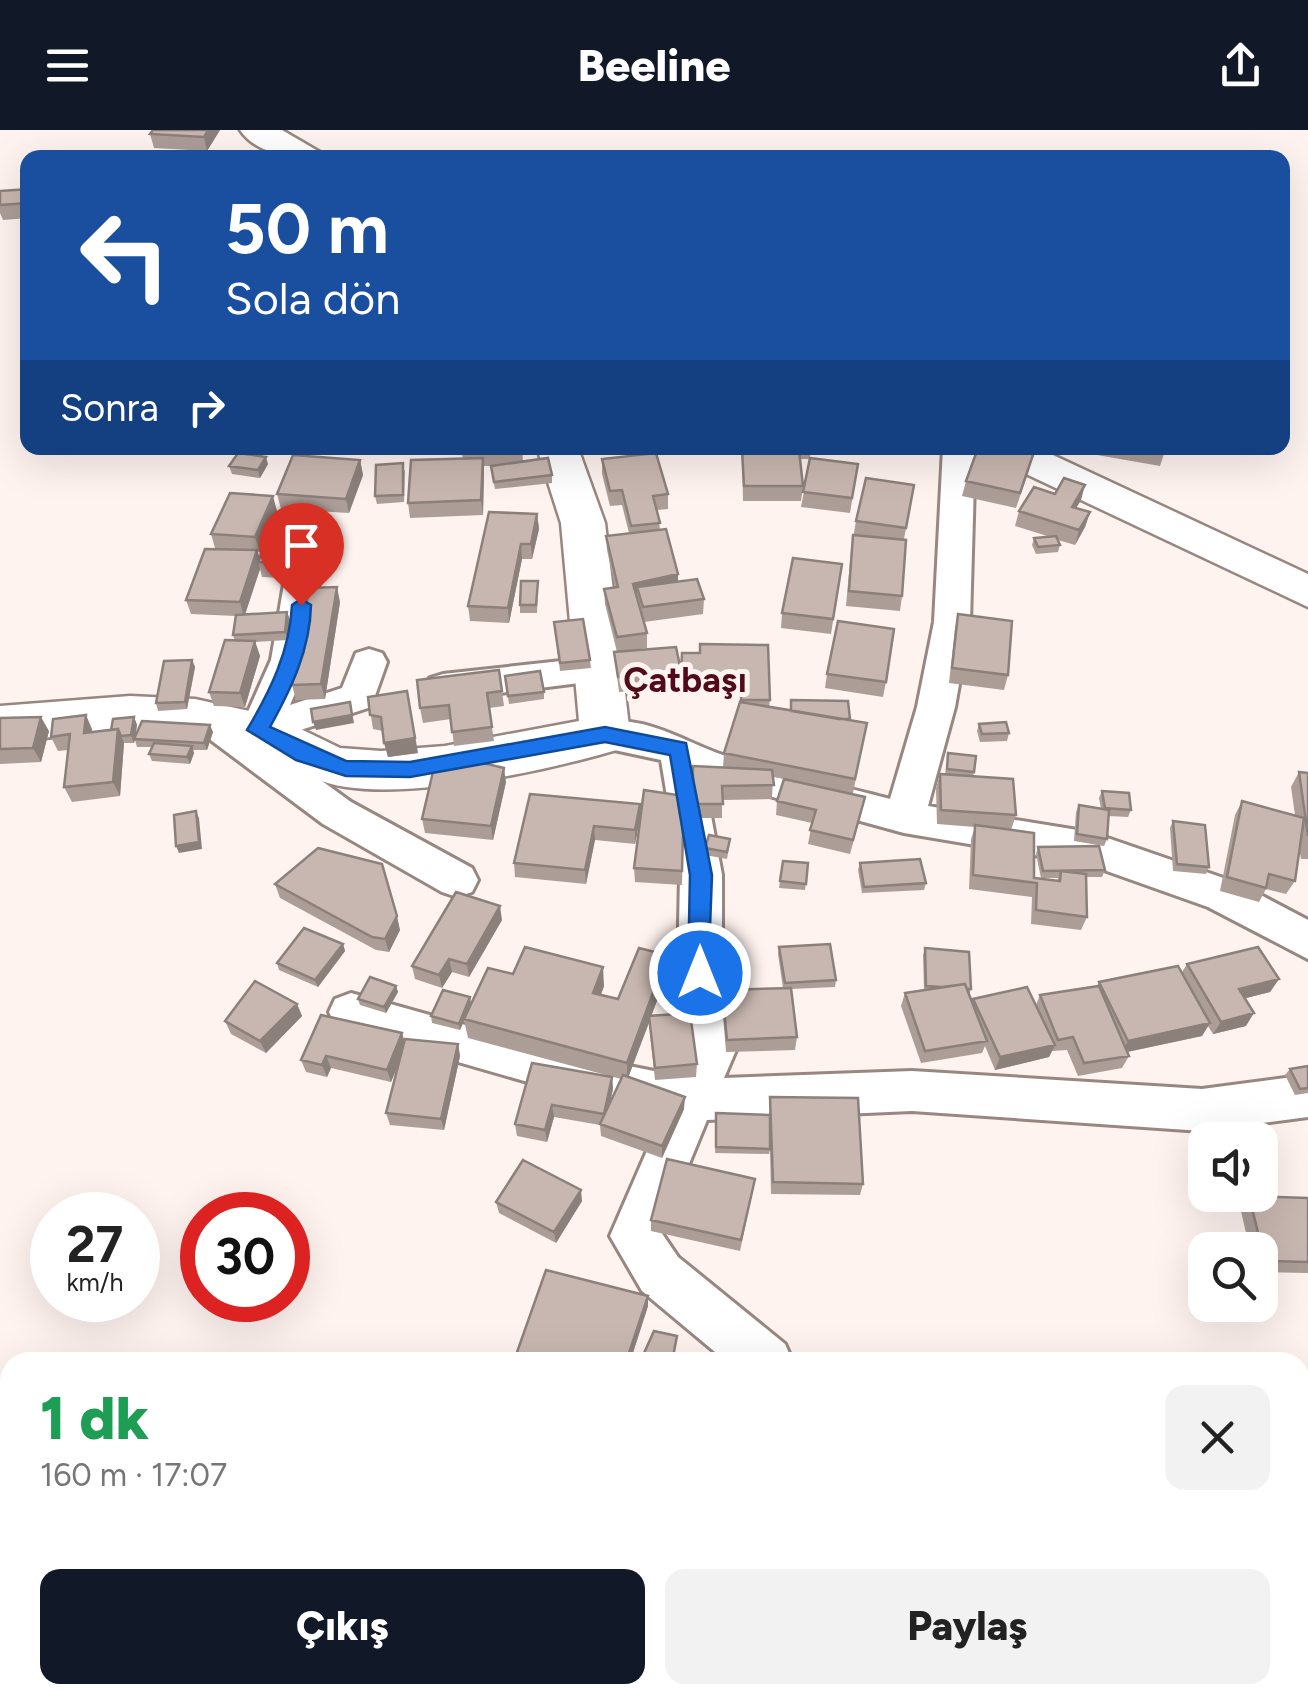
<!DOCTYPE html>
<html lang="tr">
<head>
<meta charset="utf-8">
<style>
	body { margin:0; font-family:Figtree,sans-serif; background:#f2f2f2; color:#222; height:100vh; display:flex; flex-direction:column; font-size:38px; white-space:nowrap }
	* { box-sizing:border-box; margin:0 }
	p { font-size:32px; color:#767676 }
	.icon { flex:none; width:55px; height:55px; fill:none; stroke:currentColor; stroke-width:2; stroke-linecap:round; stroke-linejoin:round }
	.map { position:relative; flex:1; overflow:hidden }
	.panel { position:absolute; left:0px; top:1222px; width:1310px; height:352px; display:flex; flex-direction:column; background:#fff; border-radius:30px 30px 0 0; box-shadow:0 10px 40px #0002 }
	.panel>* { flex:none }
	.banner { position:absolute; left:20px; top:20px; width:1270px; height:305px; border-radius:20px; box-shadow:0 10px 40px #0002; background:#1a4fa0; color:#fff; overflow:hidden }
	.tools { position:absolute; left:1188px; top:992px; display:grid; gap:20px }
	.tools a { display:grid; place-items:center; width:90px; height:90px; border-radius:20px; background:#fff; box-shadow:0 10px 40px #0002; font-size:50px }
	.speed { position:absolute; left:30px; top:1062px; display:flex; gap:20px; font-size:50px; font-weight:700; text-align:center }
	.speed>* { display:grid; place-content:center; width:130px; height:130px; border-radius:50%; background:#fff; box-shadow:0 10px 40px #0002; line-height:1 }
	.speed small { font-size:25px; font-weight:400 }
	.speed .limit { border:15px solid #d22; background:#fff; color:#111 }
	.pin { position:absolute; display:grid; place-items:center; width:85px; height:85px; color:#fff; margin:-102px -42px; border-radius:50% 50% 50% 0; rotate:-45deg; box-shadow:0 0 10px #0007 }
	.pin .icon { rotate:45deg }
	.me { position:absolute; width:110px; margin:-55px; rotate:0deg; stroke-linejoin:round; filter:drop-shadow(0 0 8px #0008) }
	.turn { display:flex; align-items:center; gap:35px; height:210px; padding:0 40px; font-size:45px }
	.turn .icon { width:130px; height:130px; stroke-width:2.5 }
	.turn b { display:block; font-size:70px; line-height:85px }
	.then { display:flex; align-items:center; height:95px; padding:0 40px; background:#0003; gap:20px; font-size:38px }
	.round { display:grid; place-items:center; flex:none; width:105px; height:105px; border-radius:20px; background:#f2f2f2 }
	.head { display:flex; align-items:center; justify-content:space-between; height:170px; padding:0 40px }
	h1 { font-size:60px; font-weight:800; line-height:75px; color:#1e9e55 }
	.action { display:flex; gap:20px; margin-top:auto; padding:20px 40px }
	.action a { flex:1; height:115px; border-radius:20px; background:#111827; color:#fff; font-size:40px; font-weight:800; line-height:115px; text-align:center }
	.action a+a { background:#f2f2f2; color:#222 }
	header { display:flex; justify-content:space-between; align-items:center; height:130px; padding:0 40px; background:#111827; color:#fff; font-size:45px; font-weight:800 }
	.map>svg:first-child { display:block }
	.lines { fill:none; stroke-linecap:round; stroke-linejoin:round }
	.street-casing { stroke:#988781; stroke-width:6 }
	.secondary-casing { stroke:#988781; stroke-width:5 }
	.street { fill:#fff; fill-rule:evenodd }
	.secondary { fill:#fff; fill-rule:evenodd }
	.wall { fill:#ac9d97 }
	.shaded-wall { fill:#8c807b }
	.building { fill:#c8b7b0; stroke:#8c807b; stroke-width:2.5 }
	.route { fill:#1a73e8; stroke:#114b97; stroke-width:2.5 }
	.labels { text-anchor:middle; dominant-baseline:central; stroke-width:10; stroke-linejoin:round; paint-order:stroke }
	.quarter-label { font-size:35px; font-weight:bold; fill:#510b18; stroke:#fef3ef }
</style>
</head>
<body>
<header><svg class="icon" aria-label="menu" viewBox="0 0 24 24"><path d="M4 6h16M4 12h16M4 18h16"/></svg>Beeline<svg class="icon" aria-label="share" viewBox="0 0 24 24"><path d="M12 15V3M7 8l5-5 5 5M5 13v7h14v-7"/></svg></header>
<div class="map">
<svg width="1308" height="1574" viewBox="0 0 1308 1574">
	<rect width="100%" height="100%" fill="#fef3ef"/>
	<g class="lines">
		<g class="street-casing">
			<path id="street" d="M943,318H975L970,492L955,577L928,676L1090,702L1238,753L1308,790V829L1208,777L1087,734L904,703L704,648L722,745V843L736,920L724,948L912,941L1202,959L1308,945V987L1202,1001L912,981L707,990L661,1102L678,1127L785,1214L793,1232H727L642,1161L610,1106L663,984L569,964L351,901L335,895L329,882L335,869L351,863L569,924L679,946L690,920L678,843L680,745L661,630L591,615L586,605L591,595C637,581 677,608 717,623C772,642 833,654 890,669L917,577L934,492Z
				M302,442L314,446C332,474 303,547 290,575L342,558L356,523L369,519L382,523L387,532L371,577L267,611L351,672L472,738L478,750L472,762L457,767L442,762L323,694L200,602L195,592L200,582L214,578L243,593L271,530L284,454L290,446Z
				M598,527L611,531L617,540L611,549L443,570L430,566L424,557L430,548L443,544Z
				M1018,1565H1078L1082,1574H1022Z"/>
		</g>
		<g class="secondary-casing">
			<path id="secondary" d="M240,0H282L330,28C301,28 259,28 240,0Z
				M537,318H578L605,393L630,605L623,618C551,640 420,668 346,657C302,651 269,619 227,609C153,593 75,606 0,612V576L130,566L195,569L276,587L340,618L381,621L445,616L579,591L561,393Z
				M985,318H1038L1308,444V477L990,327Z"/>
		</g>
		<use href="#street" class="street"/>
		<use href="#secondary" class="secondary"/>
	</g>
	<path class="wall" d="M220,0L207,21L154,18L150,4Z
		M28,59V88L3,90L0,83V84V61Z
		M461,318H522L523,332L552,345V353L495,359L491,336H484L483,385L410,388L408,373L463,329Z
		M811,318L810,328L858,334L850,383L801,377L810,329H800L803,356L801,371H743L742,320H794Z
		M1099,318H1166L1160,336L1097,325Z
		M602,329L668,364V379L657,380L660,399L678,444V452L704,469L703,484L644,492L647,503V518L617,522L605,474L604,459L615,458L607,420L606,406L629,403L622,375L610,376L602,344Z
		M360,330L363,345L349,383L281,379L277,364Z
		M268,334L260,348L232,344L229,336Z
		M1030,337L1016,378L962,366L966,351Z
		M405,340L404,372L377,374L375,366Z
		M914,355L904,409L902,466L900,481L846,476L851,420L856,391Z
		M1055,364L1081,370L1076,378L1090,382L1085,397L1075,415L1058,410L1060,415L1058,422L1036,424L1032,415L1034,408L1047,406L1015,396L1019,381Z
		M277,381L260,422H258L259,428L329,400L332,415L321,450L262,447L260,439L245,485L287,482L290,490L288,510L255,512L260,526L245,577L214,576L209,562L235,511L233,505L236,486L191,484L186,470L215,418L211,404Z
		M537,384L539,399L532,429H522L509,493L470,491L468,476Z
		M842,434L831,504L781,498L782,483Z
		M538,459L537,483H520V475Z
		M340,472L325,569L296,570L292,555Z
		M958,484L1008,545L1004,560L949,553L955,498Z
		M554,492L590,530L591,538L560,541Z
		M700,514L770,570L769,577L790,581L791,570L848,571L849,590L867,593L853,663L862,681L850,724L808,714L812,693L776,685L777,671L784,649L773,647L772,669L722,670V688H692L693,636L723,637L724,623L740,573V562L681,561L682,523H700Z
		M614,522L681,541L680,556L619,562Z
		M192,530L195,537L187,579L158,581L156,573Z
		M499,540L504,576L489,578L494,611L454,616L451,589L423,593L420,578Z
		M827,544L886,552L883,567L825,558Z
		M505,546L544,562V569L509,574Z
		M368,567L418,623L388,627L383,601L373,599Z
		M134,587L137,595L135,607L213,602L207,620H193L194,623L190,634L152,631L149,624L152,617H137L135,610L134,613H124L120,666L72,672L64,657L68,620L58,621L51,607L92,599V602L111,600Z
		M0,588L49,601L41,632L0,634Z
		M979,594L1009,603L1007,611L980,612L977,601Z
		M948,623L974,642L973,647L1016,685L1011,700L1034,748L1057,751L1058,748H1041L1036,724L1038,717L1105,740L1102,747H1086L1087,787L1081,800L1031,794L1032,767L969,759L971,709L975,697L937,694L936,658L940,644L945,645Z
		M1299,642L1308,643V729H1301L1299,718L1295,751L1286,764L1266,759L1259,772L1220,761L1235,685L1242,671L1295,685L1291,657Z
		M506,652L493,710L425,703L422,689Z
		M1102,661L1131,680L1128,687L1108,686L1107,709L1104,716L1074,711L1076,682L1079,675L1101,679L1099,668Z
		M530,664L640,688L635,714L595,710L586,754L515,747L514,733Z
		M684,666L682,755L635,752L634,738Z
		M1173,691L1209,737L1206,744L1173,741L1170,698Z
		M729,716L727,729L705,725V718Z
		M783,731L808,733L805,760L779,758Z
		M860,733L926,753L924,760L862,763L858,740Z
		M275,754L400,800L389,822L376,820L280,768Z
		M502,790L469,847L452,842L442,858L415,849L412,836Z
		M343,814L345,821L318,857L279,840L277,833Z
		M779,817L836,850L835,857L791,859L797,907L795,920L726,922L722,873V860L783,858L778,824Z
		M925,818L971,859L969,865L972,872L973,869L1036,875L1040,865L1097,856L1099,852L1182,842L1187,834L1279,849L1270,862L1245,868L1246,896L1213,904L1208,896L1202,906L1127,922L1129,926L1122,938L1078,946L1067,920L1052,921L1049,927L995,940L985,916L982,923L921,933L901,876L905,863L924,860L923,825Z
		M513,844L604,856L601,865L618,869L667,844L651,886L697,934L696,947L655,950L649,893L628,947L684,979L662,1028L601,1006L600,995L554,987L547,1012L517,1006L515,994L612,947L613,959L610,972L621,949L468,908L464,890L460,900L432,893L431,886L470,867L471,874Z
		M396,856L398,862L386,883L360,875L358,869Z
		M297,874L302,886L266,923L231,904L225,891Z
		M404,911L458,914L460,926L444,1000L390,995L386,983L399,933L391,952L331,938L327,947L306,942L301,930Z
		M1308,936V963L1295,965L1285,945L1290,939Z
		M770,967L863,1054L860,1065L771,1064L770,1020L769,1024L715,1023L716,983L769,985Z
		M753,1060L740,1121L651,1101V1090Z
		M1249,1066L1308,1068V1143L1260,1142V1120H1250L1240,1077Z
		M582,1071L556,1113L499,1083L496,1072Z
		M648,1176L630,1232H518L516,1225Z"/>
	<path class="shaded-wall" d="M208,0H220L207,21L204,7Z
		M266,327L268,334L260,348L258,340Z
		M483,328L484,343L483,385L481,370Z
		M360,330L363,345L349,383L346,369Z
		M1085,355L1081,370L1068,392L1072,377Z
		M273,366L277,381L260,422L255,407Z
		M1090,382L1085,397L1075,415L1079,400Z
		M537,384L539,399L532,429L531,414Z
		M329,400L332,415L321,450L317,435Z
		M521,414L522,429L509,493L508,478Z
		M257,420L261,432H258L260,439L244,487L240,472Z
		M678,444V459L637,457V468L633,454Z
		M337,457L340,472L325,569L321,554Z
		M287,482L290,490L288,510L285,502Z
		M255,511L260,526L245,577L240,563Z
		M192,530L195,537L187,579L185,572Z
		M350,572L354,593L316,600L313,592Z
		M410,576L418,623L388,627L384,613Z
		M86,585L92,599L91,617L84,603Z
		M41,587L49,601L41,632L33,618Z
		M134,587L137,595L134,613L131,605Z
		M210,595L213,602L207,620L204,613Z
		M118,599L124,613L120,666L113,652Z
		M192,616L194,623L190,634L187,627Z
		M504,638L506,652L493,710L491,696Z
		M640,674V688L635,714V700Z
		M196,681L199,688L202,719L179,723L176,716Z
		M594,696L595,710L586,754L585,740Z
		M500,776L502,790L469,847L467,834Z
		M397,786L400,800L389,822L385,809Z
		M343,814L345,821L318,857L315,850Z
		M667,825V844L627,951V933Z
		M449,829L452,842L442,858L439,845Z
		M603,837L604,856L594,882L593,863Z
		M1279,849L1270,862L1231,872L1239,859Z
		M396,856L398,862L386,883L384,877Z
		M470,867L471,874L460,900L459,894Z
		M297,874L302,886L266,923L260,911Z
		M1254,883L1246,896L1213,904L1221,892Z
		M1210,893L1202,906L1122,923L1128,911Z
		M402,903L406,916L391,952L387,940Z
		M458,914L460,926L444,1000L441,989Z
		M1055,915L1049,927L995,940L1000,927Z
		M326,926L331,938L327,947L322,935Z
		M612,947L613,959L605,996L604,984Z
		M685,967L684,979L662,1028V1016Z
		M552,975L554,987L547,1012L545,1000Z
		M581,1060L582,1071L556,1113L554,1102Z
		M648,1166V1176L630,1232H626Z"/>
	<path class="building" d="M153,0H208L204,7L150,4Z
		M274,22L312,26L311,28H270Z
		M28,59V73L0,75V61Z
		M461,318H518L462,324Z
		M794,318H811V322L794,320Z
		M978,318H1012L1034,322L1020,363L966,351Z
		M1143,318H1166L1165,321Z
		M742,320H799L803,356H744Z
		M238,323L266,327L258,340L229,336Z
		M656,323L668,364L653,366L660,393L631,396L622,360L610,361L602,329Z
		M293,325L360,330L346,369L277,364Z
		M483,328L481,370L408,373L411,330Z
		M548,328L552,345L494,352L491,336Z
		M810,328L858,334L852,368L803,362Z
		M403,333V365L375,366L376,335Z
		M866,348L914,355L906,398L856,391Z
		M1064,348L1085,355L1072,377L1090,382L1079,400L1019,381L1034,357L1055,364Z
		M230,363L273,366L255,407L211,404Z
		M489,382L537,384L531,414H521L508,478L468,476Z
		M271,397L329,400L317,435L258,432Z
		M666,399L678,444L633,454L647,503L617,507L604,459L618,457L606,406Z
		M853,405L906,410L902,466L849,461Z
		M1056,406L1060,415L1038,417L1034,408Z
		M205,419L257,420L240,472L186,470Z
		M793,428L842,434L833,489L782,483Z
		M697,449L704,469L643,477L637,457Z
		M521,451H538L536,475H520Z
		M337,457L321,554L292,555L309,458Z
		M287,482L285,502L233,505L236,485Z
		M958,484L1012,491L1008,545L952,538Z
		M583,489L590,530L560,533L554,492Z
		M838,491L894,499L886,552L827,544Z
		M225,510L255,511L240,563L209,562Z
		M700,514L768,515L770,570H741V547L681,546L682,523H700Z
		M676,517L681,541L618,547L614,522Z
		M192,530L185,572L156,573L164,531Z
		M499,540L502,561L487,563L492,597L452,602L449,575L420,578L417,550Z
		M540,541L544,562L508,566L505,546Z
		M407,561L415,608L384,613L381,587L370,585L368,567Z
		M791,570L848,571L850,589H839L791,581Z
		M350,572L352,585L313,592L311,579Z
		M740,572L867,593L855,649L724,623Z
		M86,585L84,603L118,599L113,652L64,657L70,604L51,607L53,589Z
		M41,587L33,618L0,619V588Z
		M134,587L131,605L121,606L118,599L111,600L113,589Z
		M142,591L210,595L204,613L134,609Z
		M1006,592L1009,603L982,604L979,594Z
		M154,613L192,616L187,627L149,624Z
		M948,623L976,626L974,642L947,639Z
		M470,630L504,638L491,696L422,689L435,633L466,636Z
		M693,636L772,640L774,655L722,656L723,674H693Z
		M1299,642L1308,643V706Z
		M940,644L1013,649L1016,685L941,680Z
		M784,649L865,667L853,710L810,700L816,680L777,671Z
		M644,660L684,666L682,741L634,738Z
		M1102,661L1129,663L1131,680L1105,678Z
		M530,664L640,674L635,700L594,696L585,740L514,733Z
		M1242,671L1304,688L1295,751L1269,744L1266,758L1227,747Z
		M1079,675L1109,680L1107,709L1077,704Z
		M196,681L199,712L176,716L174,685Z
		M1173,691L1205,695L1209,737L1177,734Z
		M975,695L1034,703V748L1060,751L1061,741L1086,744L1087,787L1036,780L1037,753L973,745Z
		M709,705L730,709L727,722L705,718Z
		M1099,716L1105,740L1043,741L1038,717Z
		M318,718L382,734L397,786L385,809L372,807L275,754Z
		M920,729L926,753L864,757L860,733Z
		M783,731L808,733L806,754L780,751Z
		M456,762L500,776L467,834L449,829L439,845L412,836Z
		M304,798L343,814L315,850L277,833Z
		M830,814L836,850L785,853L779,817Z
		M525,817L603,837L593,863L618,869L639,818L667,825L627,933L464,889L488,838L513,844Z
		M1258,817L1279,849L1239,859L1254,883L1221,892L1187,834Z
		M925,818L969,822L971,859H967L965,854L942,857L926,856Z
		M1178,836L1210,893L1128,911L1099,852Z
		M370,847L396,856L384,877L358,869Z
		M255,851L297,874L260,911L225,891Z
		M965,854L987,911L925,921L905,863Z
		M1099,856L1129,926L1084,933L1073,907L1058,910L1040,865Z
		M1027,857L1055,915L1000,927L973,869Z
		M791,858L797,907L727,910L722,860Z
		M443,860L470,867L459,894L431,886Z
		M690,883L697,934L655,938L649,886Z
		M321,885L402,903L387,940L326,926L322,935L301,930Z
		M405,909L458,914L441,989L386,983Z
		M532,933L612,947L604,984L552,975L545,1000L515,994Z
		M1308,936V958L1300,959L1290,939Z
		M623,945L685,967L662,1016L600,994Z
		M770,967L858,968L863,1054L773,1052Z
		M716,983L770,985V1019L716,1017Z
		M667,1029L755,1049L741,1110L651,1090Z
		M523,1030L581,1060L554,1102L496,1072Z
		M1249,1066L1308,1068V1132L1265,1131Z
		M546,1140L648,1166L626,1232H533L516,1225Z
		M654,1201L677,1206L672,1232H640Z"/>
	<path class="route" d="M301,469L311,475C310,520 291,559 270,597L346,631L410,632L605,597L686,613L712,745L708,850H692L688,843L690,745L670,625L605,612L410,647L346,646L296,630L247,600C270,561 290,521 292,475Z"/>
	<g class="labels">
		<g class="quarter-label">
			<text x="685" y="550">Çatbaşı</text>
		</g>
	</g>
</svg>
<div class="tools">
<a><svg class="icon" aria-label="sound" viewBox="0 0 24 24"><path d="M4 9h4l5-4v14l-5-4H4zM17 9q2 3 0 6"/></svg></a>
<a><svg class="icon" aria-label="search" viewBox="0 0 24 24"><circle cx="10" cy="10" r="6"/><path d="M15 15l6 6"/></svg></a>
</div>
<div class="speed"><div>27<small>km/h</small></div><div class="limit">30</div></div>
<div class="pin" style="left:301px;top:475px;background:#d93025"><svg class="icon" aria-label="arrive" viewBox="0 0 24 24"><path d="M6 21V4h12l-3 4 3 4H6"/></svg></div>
<svg class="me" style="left:700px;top:843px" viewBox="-20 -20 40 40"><circle r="17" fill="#1a73e8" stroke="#fff" stroke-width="3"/><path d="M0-11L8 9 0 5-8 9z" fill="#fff"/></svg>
<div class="banner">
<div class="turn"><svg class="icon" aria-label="left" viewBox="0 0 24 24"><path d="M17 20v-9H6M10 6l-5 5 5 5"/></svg><div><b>50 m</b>Sola dön</div></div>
<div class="then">Sonra<svg class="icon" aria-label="right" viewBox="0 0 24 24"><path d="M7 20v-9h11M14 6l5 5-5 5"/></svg></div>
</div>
<section class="panel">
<div class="head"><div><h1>1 dk</h1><p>160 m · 17:07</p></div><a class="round"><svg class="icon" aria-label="close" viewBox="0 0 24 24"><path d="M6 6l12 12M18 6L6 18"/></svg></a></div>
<div class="action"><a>Çıkış</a><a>Paylaş</a></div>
</section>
</div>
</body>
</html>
